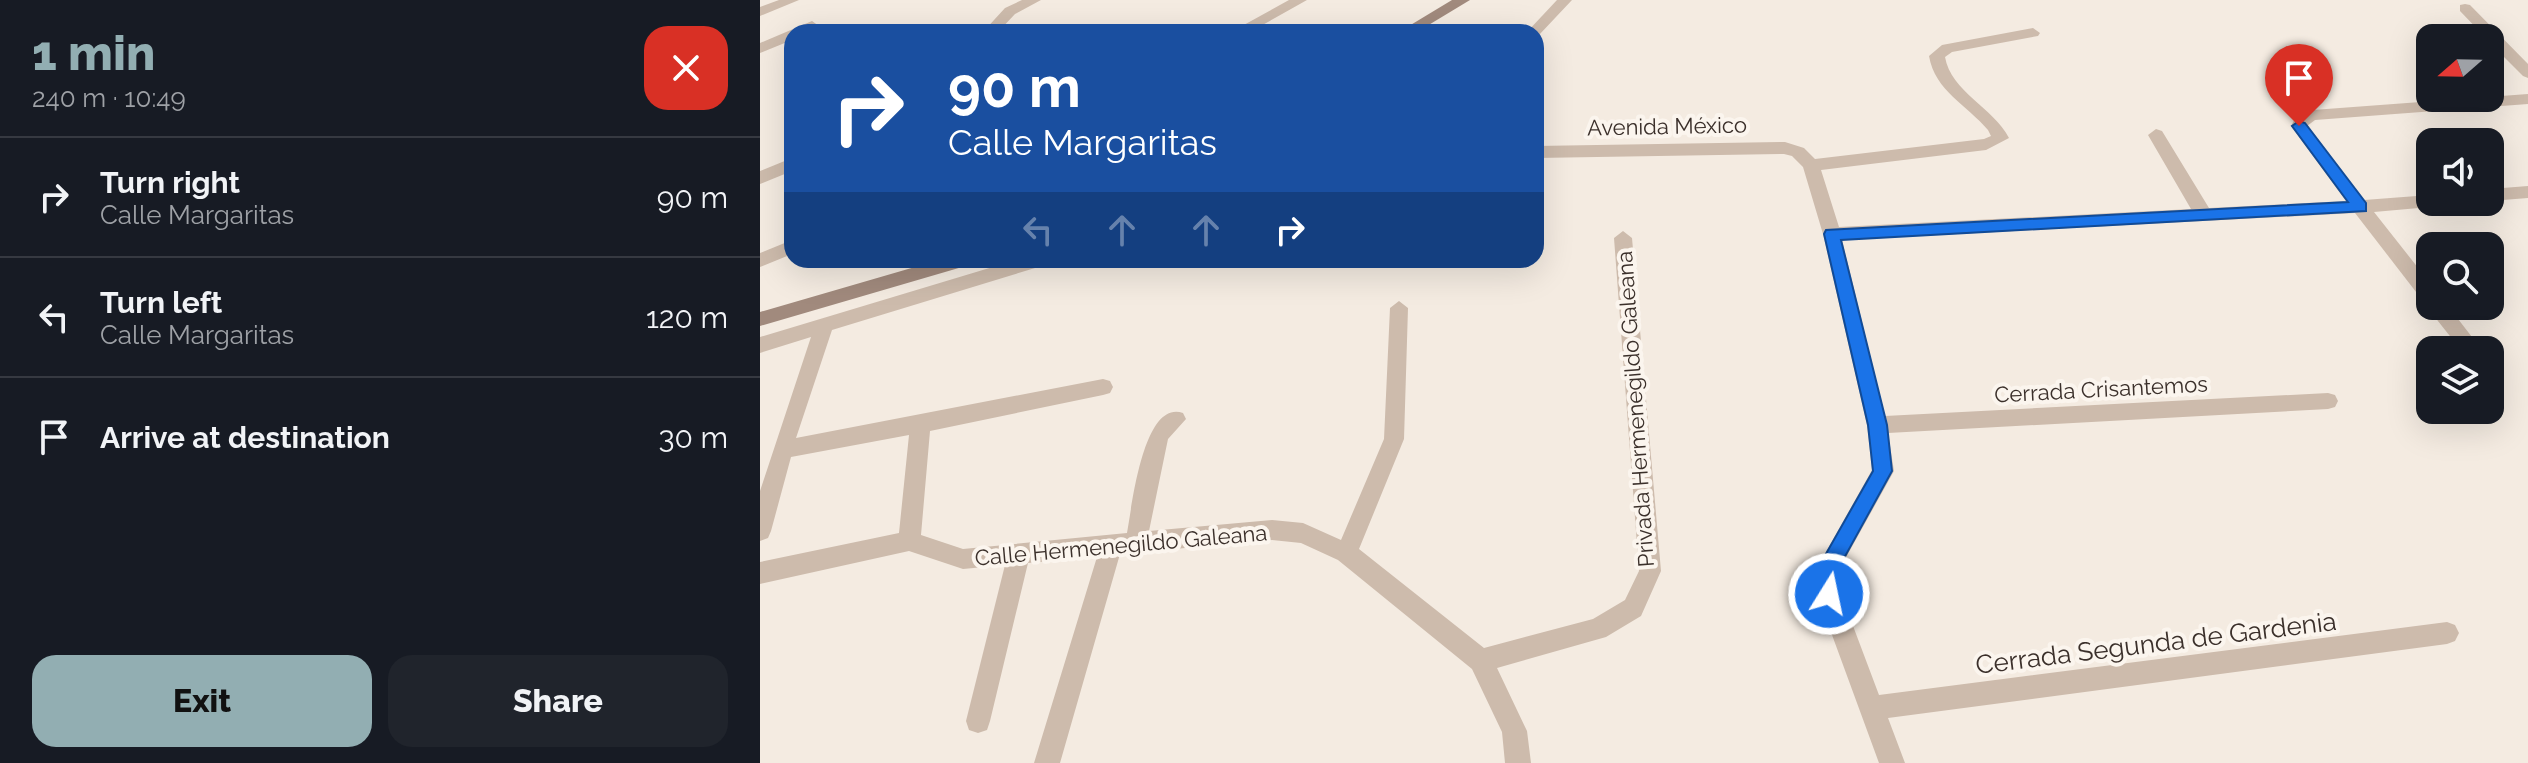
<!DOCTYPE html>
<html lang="en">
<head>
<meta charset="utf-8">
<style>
	body { margin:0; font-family:Raleway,sans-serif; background:#20242c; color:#f1f3f6; height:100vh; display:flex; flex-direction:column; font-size:30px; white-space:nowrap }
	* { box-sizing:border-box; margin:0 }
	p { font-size:26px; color:#9ea1a6 }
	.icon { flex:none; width:44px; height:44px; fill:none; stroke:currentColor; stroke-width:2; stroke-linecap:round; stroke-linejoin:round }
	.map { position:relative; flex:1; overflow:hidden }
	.sheet { display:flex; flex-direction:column; background:#171b24; width:760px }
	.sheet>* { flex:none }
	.banner { position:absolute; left:24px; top:24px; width:760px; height:244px; border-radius:24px; box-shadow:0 8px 32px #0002; background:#1a4fa0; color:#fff; overflow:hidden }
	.needle { width:52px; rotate:250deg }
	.controls { position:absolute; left:1656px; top:24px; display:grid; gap:16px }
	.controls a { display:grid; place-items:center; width:88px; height:88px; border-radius:16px; background:#171b24; box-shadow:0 8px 32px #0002; font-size:40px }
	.pin { position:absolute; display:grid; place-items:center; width:68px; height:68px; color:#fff; margin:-82px -34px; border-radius:50% 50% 50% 0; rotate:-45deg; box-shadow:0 0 8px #0007 }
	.pin .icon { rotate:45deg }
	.me { position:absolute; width:88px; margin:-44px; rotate:10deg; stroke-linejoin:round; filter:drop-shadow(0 0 6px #0008) }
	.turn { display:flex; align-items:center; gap:28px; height:168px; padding:0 32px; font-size:36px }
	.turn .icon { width:104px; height:104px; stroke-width:2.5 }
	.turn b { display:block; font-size:56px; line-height:68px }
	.lanes { display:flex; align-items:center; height:76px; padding:0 32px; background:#0003; justify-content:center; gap:40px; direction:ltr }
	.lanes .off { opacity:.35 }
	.round { display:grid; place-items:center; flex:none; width:84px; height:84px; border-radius:24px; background:#20242c }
	.overview { display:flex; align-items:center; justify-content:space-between; height:136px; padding:0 32px }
	h1 { font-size:48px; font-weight:800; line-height:60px; color:#92aeb2 }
	.cta { display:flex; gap:16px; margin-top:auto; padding:16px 32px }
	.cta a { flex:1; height:92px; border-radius:24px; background:#92aeb2; color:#111; font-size:32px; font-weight:800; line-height:92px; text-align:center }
	.cta a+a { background:#20242c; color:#f1f3f6 }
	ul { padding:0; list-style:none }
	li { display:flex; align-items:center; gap:24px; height:120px; padding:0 32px; border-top:2px solid #363941 }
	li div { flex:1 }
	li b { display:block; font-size:30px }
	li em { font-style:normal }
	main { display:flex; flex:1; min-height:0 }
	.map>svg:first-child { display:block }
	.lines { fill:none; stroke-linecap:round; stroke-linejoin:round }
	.minor { fill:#cdbbac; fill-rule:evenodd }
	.secondary { fill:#a18a7d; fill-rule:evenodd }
	.route { fill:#1a73e8; stroke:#114b97; stroke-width:2 }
	.labels { text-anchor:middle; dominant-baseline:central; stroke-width:8; stroke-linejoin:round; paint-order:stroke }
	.street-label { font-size:22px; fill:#3b302b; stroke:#fbf5ee }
	.near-street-label { font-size:26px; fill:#3b302b; stroke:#fbf5ee }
</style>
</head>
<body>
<main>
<section class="sheet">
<div class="overview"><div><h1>1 min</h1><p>240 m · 10:49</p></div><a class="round" style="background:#d93025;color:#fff"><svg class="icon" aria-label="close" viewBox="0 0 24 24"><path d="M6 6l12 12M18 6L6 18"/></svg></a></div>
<ul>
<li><svg class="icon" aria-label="right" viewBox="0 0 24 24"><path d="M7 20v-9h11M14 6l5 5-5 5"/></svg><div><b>Turn right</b><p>Calle Margaritas</p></div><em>90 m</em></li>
<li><svg class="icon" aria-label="left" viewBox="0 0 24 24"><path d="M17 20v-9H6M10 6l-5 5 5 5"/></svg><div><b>Turn left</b><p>Calle Margaritas</p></div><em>120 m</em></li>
<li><svg class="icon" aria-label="arrive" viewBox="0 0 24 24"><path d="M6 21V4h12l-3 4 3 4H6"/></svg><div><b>Arrive at destination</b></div><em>30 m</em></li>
</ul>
<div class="cta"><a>Exit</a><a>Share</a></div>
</section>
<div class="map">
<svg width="1768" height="763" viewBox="0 0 1768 763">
	<rect width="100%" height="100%" fill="#f4ebe1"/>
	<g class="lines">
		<path class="minor" d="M19,0H39L0,16V7Z
			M262,0H281L255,14L238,32H223L245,8Z
			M529,0H547L490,32H471Z
			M797,0H812L779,35L767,32Z
			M1705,4L1710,5L1768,64V78L1763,76L1730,43V38H1726L1700,11V5Z
			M52,21L59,26L57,29L32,32V40L0,53V43Z
			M1273,28L1280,33L1278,36L1192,52L1185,57C1191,92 1233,107 1249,138L1226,150L1061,170L1079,227L1431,209L1388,135L1396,129L1402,131L1449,208L1586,201L1531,126L1537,115L1553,110L1768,94V104L1555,120L1547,126L1604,200L1670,195V202H1678L1670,207L1614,212L1670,283V306H1688L1722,350H1701L1670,311L1669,303L1663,301L1595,213L1082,240L1125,416L1568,393L1575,395L1578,401L1575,407L1568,409L1128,433L1134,471L1084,561L1081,594L1119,695L1687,622L1695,625L1699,633L1695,641L1687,644L1128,718L1145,763H1119L1057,594L1062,559L1112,470L1107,425L1063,234L1043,167L1032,156L1024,154L776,158V146L1025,142L1044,148L1055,159L1224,139L1231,136L1228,130C1207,105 1175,91 1169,56L1182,45Z
			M32,158V171L0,184V171Z
			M1768,186V198L1730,201V189Z
			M863,231L872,238L901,571L881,616L846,637L737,668L767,731L771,763H745L742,732L712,669L578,560L541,543L512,540L360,554L300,763H274L337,557L268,563L230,721L227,730L218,733L209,730L206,721L245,565L203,569L149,551L0,584V562L139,533L149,435L31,457L11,531L8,538L0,541V491L51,337L0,353V337L256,260H288L285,265L72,330L36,438L343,379L350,381L353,387L350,393L343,395L170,431L161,535L203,549L367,533C372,507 383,399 423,413L426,419L408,439L389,531L512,520L543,523L581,540L624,439L630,308L639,301L648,308L644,439L599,549L724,648L833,619L865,600L879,571L854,238Z
			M32,240V254L0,267V253Z"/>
		<path class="secondary" d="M692,0H710L657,32H639Z
			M179,260H212L209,265L0,326V312Z"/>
	</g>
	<path class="route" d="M1539,121L1545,123L1606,203V211L1081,240L1127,425L1132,471L1083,560L1076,601L1069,604L1061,601L1058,594L1063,559L1113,471L1108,425L1064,234L1066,230L1588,202L1532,126Z"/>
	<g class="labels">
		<g class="street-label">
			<text transform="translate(907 126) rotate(-1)">Avenida México</text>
			<text transform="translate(1341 389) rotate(-3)">Cerrada Crisantemos</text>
			<text transform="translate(875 409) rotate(-94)">Privada Hermenegildo Galeana</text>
			<text transform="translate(361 545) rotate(-5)">Calle Hermenegildo Galeana</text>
		</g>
		<g class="near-street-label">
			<text transform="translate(1396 643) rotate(-7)">Cerrada Segunda de Gardenia</text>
		</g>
	</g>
</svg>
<div class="controls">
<a><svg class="needle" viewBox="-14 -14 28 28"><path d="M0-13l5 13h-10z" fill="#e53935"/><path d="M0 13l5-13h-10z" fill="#9ea1a6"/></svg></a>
<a><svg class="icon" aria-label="sound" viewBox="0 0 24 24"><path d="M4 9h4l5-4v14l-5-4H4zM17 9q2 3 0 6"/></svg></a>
<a><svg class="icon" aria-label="search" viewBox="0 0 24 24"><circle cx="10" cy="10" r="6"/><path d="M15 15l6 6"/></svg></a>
<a><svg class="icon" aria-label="layers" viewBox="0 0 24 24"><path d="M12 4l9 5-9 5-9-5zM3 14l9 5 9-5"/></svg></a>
</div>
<div class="pin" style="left:1539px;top:126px;background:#d93025"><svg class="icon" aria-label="arrive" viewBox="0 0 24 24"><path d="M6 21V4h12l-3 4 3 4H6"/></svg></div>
<svg class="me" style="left:1069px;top:594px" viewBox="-20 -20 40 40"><circle r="17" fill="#1a73e8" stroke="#fff" stroke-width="3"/><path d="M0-11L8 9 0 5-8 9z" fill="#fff"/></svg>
<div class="banner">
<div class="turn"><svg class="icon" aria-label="right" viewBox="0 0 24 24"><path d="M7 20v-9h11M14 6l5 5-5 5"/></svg><div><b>90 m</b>Calle Margaritas</div></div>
<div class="lanes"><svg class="icon off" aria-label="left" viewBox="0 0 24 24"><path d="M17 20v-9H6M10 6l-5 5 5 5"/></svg><svg class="icon off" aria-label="ahead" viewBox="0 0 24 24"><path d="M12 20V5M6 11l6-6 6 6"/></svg><svg class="icon off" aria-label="ahead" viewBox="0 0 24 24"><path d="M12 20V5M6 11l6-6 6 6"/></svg><svg class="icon" aria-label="right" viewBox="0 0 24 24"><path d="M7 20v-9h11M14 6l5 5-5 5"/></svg></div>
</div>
</div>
</main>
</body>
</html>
